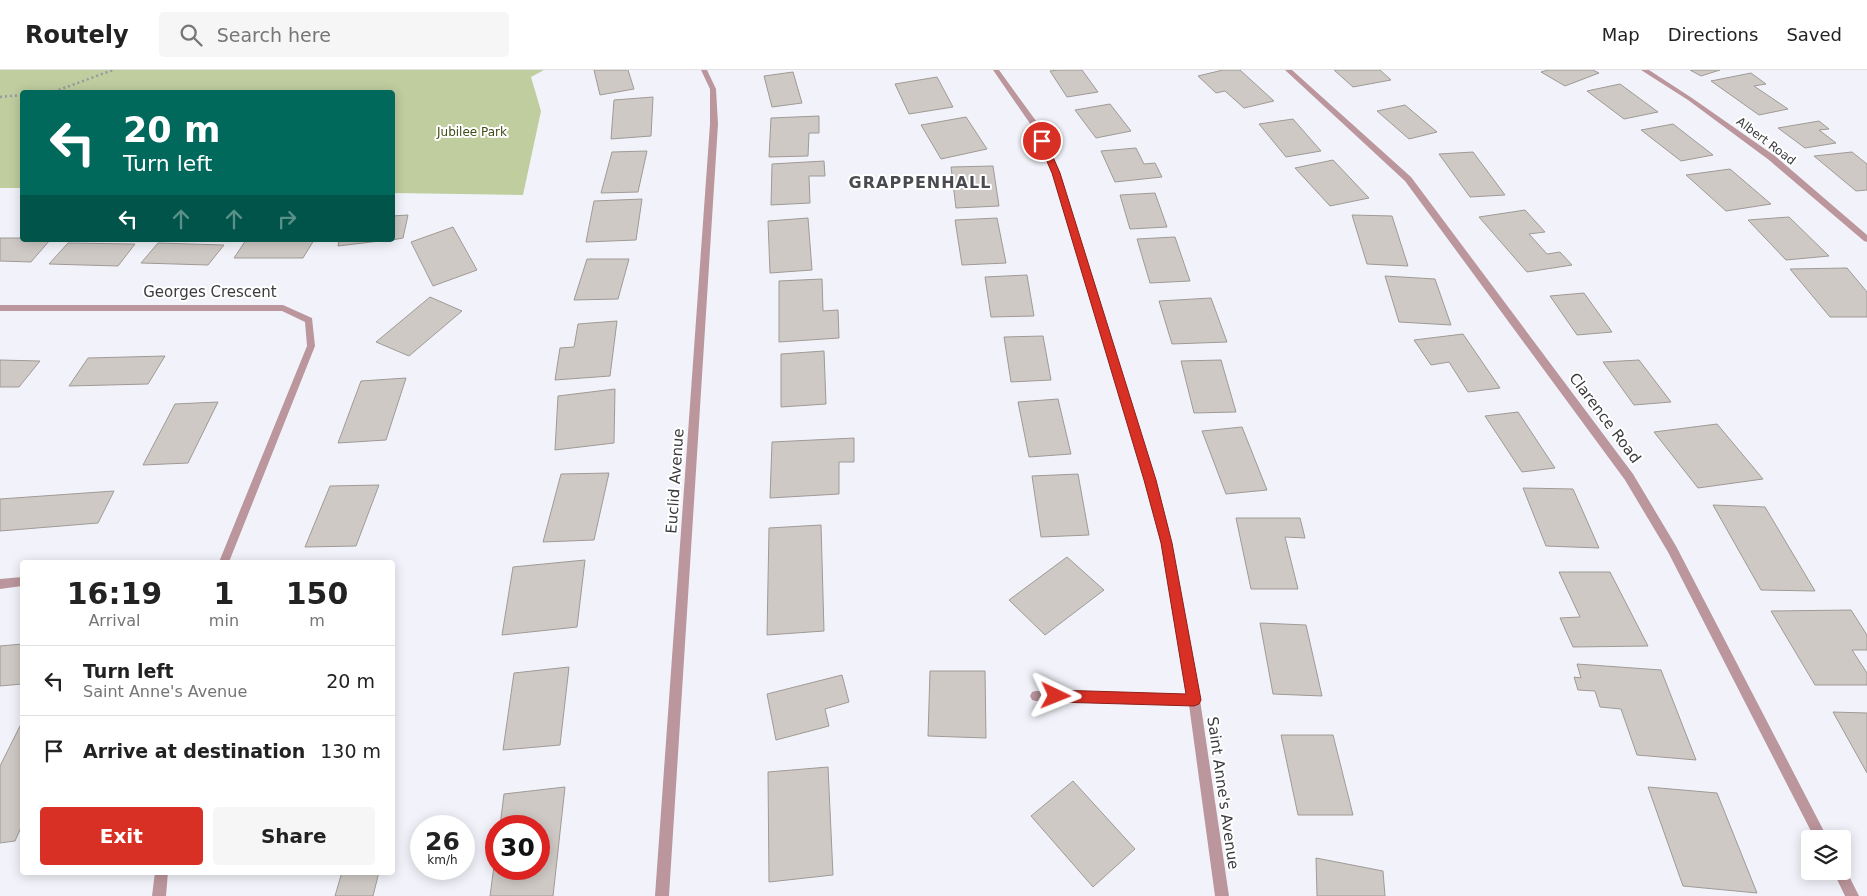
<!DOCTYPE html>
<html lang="en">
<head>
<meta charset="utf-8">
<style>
	body { margin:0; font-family:"DejaVu Sans",sans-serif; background:#f6f6f6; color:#222; height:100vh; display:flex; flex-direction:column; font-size:19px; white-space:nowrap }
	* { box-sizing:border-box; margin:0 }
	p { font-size:16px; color:#767676 }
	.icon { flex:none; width:28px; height:28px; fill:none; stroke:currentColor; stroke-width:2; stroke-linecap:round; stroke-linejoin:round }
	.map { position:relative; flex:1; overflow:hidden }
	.details { position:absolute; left:20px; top:490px; width:375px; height:315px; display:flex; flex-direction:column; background:#fff; border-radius:5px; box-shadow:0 2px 12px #0003 }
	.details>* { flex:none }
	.hud { position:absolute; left:20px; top:20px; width:375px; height:152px; border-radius:5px; box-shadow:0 2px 12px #0003; background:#00695c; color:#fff; overflow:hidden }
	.buttons { position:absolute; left:1801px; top:760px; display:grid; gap:10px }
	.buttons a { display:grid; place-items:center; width:50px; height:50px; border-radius:5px; background:#fff; box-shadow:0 2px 12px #0003; font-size:25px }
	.speed { position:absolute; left:410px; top:745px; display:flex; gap:10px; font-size:25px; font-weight:700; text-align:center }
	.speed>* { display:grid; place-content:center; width:65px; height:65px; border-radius:50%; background:#fff; box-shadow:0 2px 12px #0003; line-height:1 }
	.speed small { font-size:12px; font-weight:400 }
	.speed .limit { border:8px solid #d22; background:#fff; color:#111 }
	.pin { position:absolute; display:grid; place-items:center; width:42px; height:42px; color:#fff; margin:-21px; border:2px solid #fff; border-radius:50%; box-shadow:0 1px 5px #0007 }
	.me { position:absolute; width:55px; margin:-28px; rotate:92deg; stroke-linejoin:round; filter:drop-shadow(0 0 4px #0008) }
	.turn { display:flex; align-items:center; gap:18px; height:105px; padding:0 20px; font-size:22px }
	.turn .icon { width:65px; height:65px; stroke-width:2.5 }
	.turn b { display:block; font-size:35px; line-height:42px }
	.lanes { display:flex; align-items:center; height:48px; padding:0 20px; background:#0003; justify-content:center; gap:25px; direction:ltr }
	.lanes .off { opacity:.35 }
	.eta { display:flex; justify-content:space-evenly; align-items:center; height:85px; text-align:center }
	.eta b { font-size:30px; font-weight:700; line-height:35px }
	.button { display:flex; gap:10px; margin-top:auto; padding:10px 20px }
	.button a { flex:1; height:58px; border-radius:5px; background:#d93025; color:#fff; font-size:20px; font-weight:700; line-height:58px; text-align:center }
	.button a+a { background:#f6f6f6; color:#222 }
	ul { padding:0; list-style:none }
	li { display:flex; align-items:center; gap:15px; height:70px; padding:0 20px; border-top:1px solid #e0e0e0 }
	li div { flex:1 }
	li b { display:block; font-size:19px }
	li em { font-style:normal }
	header { display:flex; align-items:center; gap:30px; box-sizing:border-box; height:70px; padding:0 25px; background:#fff; border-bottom:1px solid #e0e0e0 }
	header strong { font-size:24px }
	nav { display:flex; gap:28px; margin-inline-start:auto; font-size:18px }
	.search { width:350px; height:45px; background:#f6f6f6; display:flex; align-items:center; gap:12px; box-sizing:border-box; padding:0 18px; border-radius:5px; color:#767676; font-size:19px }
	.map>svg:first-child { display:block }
	.green { fill:#bfcd9f }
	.building { fill:#cfc9c5; stroke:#a09a96 }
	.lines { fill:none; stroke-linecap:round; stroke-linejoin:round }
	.path { stroke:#98989d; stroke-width:2.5; stroke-dasharray:2 3; stroke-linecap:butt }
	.street { fill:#bb969c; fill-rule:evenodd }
	.route { fill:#d93025; stroke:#8d1f18 }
	.labels { text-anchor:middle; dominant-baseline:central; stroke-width:4; stroke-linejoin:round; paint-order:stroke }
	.far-park-label { font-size:12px; fill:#404c15; stroke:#fff }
	.far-street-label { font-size:12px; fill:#3b3b3e; stroke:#fff }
	.street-label { font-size:15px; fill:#3b3b3e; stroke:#fff }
	.far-district-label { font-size:16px; font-weight:bold; letter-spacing:1px; fill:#4a4b50; stroke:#fff }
</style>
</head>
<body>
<header>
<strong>Routely</strong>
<div class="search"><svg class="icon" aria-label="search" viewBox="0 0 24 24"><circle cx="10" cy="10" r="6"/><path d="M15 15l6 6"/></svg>Search here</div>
<nav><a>Map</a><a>Directions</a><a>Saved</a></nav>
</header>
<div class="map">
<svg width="1867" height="826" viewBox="0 0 1867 826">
	<rect width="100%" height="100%" fill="#f2f3fa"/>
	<path class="green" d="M0,0H544L531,7L541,41L523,125L393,123L392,22H22V118H0Z"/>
	<path class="building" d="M594,0H628L634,19L600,25Z
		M1058,0H1082L1098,22L1067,27L1050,1Z
		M1223,0H1240L1274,31L1244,38L1225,21L1216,23L1198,6Z
		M1334,0H1380L1391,10L1353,17Z
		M1548,0H1593L1599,3L1565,16L1541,2Z
		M1690,0H1720L1701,6Z
		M793,2L802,33L772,37L764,6Z
		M1751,3L1766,14L1754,16L1788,39L1759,45L1711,11Z
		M937,7L953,37L909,44L895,14Z
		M1620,14L1658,42L1624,49L1587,21Z
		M653,27L651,66L611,69L614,30Z
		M1110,34L1131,61L1096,68L1075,40Z
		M1405,35L1437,62L1409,69L1377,41Z
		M819,46V63H809L808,86L769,87L771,48Z
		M966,47L987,79L941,89L921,55Z
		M1293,49L1321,81L1286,87L1259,54Z
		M1819,51L1829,59L1819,60L1836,73L1805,78L1778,58Z
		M1673,54L1713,85L1681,91L1641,60Z
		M1136,78L1144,94L1155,93L1162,107L1115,112L1101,81Z
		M647,81L638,122L601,123L612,82Z
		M1473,82L1505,125L1470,127L1439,84Z
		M1852,82L1867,94V120L1856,121L1814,86Z
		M1333,90L1369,128L1330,136L1295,98Z
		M824,91L825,106H809L810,133L771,135L772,94Z
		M993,96L999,136L956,138L951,97Z
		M1730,99L1771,134L1726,141L1686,105Z
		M1155,123L1167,157L1130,159L1120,125Z
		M642,129L636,170L586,172L594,131Z
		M1525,140L1545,162L1529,164L1547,184L1560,182L1572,195L1527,202L1479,147Z
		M408,145L403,168L392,170V146Z
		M1352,145L1392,146L1408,196L1367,194Z
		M1789,147L1829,186L1786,190L1748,150Z
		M808,148L812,200L770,203L768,151Z
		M997,148L1006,193L962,195L955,150Z
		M453,157L477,200L433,216L411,172Z
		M1175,167L1190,211L1150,213L1137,169Z
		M0,168H22V170H50L31,192L0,191Z
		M246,170H314L303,188H234Z
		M339,170H388L338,176Z
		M68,173L135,174L118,196L49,194Z
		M158,173L224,175L208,195L141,193Z
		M587,189H629L618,229L574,230Z
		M1847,198L1867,222V247H1830L1790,199Z
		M1027,205L1034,246L991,247L985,207Z
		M1385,206L1435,209L1451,255L1399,252Z
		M822,209L823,241L838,240L839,268L779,272V211Z
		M1584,223L1612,262L1577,265L1550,226Z
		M430,227L462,241L409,286L376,272Z
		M1211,228L1227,272L1172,274L1159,231Z
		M617,251L610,306L555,310L560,278L574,277L578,254Z
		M1463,264L1500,318L1468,322L1449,292L1431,295L1414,270Z
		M1043,266L1051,310L1011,312L1004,267Z
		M824,281L826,334L781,337V284Z
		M165,286L148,314L69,316L88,288Z
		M0,290L40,291L19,317H0Z
		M1221,290L1236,342L1194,343L1181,291Z
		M1639,290L1671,332L1634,335L1603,292Z
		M406,308L386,370L338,373L361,311Z
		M615,319L614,373L555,380L558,326Z
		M1058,329L1071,384L1029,387L1018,332Z
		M218,332L188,393L143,395L175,334Z
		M1518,342L1555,398L1522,402L1485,346Z
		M1717,354L1763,409L1698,418L1654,362Z
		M1242,357L1267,420L1226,424L1202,361Z
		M854,368V392H839V424L770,428L772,372Z
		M609,403L594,470L543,472L561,404Z
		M1078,404L1089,465L1041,467L1032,406Z
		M379,415L356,476L305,477L330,416Z
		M1523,418L1573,419L1599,478L1546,476Z
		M114,421L98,453L0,461V429Z
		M1713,435L1765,437L1815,521L1761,520Z
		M1236,448H1300L1305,468L1285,467L1298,519H1251Z
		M821,455L824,561L767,565L769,458Z
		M1067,487L1104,520L1045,565L1009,530Z
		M585,490L577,557L502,565L513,497Z
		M1559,502H1610L1648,576L1573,577L1560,548L1580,547Z
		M1851,540L1867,565V580H1852L1867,603V615H1815L1771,541Z
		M1260,553L1306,555L1322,626L1273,624Z
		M22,574V614L0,616V576Z
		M1577,594L1661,600L1696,690L1637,685L1621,639L1600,637L1595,621L1578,620L1574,607L1581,608Z
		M569,597L560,675L503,680L514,603Z
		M930,601H985L986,668L928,666Z
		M842,605L849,632L825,639L829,656L776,670L767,624Z
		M1833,642L1867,643V703Z
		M22,652V755L15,771L0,773V696Z
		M1281,665H1333L1353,745H1298Z
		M828,697L833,805L769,812L768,702Z
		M1073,711L1135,779L1093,817L1031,746Z
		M565,717L553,826H490L496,781V799H539V756H500L504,724Z
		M1648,717L1717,723L1757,823L1683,816Z
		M1316,788L1383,801L1385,826H1317Z
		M342,802H379L373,826H335Z"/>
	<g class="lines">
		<path class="path" d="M44,22H53L113,0
			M0,27L22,25"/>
		<path class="street" d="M701,0H707L716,19L718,54L669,826H655L710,54V19Z
			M993,0H999L1039,55L1060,103L1155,410L1171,473L1200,630L1229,826H1215L1189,635L1036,631L1032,630L1030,626L1032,622L1036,621L1187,624L1161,473L1145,410L1052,103L1031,55Z
			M1285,0H1292L1411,107L1633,404L1676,476L1828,769H1815L1668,482L1625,410L1405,111Z
			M1641,0H1649L1692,28L1775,86L1867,165V172L1864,171L1769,90L1688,30Z
			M0,235H283L312,248L315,276L229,492H219L307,276L305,252L282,241H0Z
			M22,507V516L0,519V509Z
			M1842,796H1844L1859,826H1845L1833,801H1842Z
			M155,802H168L166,826H152Z"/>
	</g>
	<path class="route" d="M1042,68L1046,71L1060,103L1156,410L1172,473L1201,630L1199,634L1194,636L1056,632L1051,631L1049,626L1051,622L1056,620L1186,624L1161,473L1144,410L1052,103L1038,71Z"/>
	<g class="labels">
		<g class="far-park-label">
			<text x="472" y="62">Jubilee Park</text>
		</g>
		<g class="far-street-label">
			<text transform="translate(1766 71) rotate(37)">Albert Road</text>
		</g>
		<g class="street-label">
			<text x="210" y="222">Georges Crescent</text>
			<text transform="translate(1605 348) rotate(53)">Clarence Road</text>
			<text transform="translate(675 411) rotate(-86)">Euclid Avenue</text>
			<text transform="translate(1223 723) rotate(82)">Saint Anne's Avenue</text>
		</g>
		<g class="far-district-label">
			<text x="920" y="112">GRAPPENHALL</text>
		</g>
	</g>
</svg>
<div class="buttons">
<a><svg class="icon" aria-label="layers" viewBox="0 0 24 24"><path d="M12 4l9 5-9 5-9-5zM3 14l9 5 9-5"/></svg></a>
</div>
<div class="speed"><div>26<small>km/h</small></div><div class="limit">30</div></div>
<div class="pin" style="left:1042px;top:71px;background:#d93025"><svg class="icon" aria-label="arrive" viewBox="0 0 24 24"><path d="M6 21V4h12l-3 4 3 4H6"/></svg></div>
<svg class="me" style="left:1056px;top:626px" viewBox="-20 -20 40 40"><path d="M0-17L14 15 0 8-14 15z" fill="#d93025" stroke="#fff" stroke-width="4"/></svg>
<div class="hud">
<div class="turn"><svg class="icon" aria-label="left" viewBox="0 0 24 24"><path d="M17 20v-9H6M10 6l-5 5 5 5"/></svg><div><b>20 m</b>Turn left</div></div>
<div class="lanes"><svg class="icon" aria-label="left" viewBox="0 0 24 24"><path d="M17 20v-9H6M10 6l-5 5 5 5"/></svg><svg class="icon off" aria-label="ahead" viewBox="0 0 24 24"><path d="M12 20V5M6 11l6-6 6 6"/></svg><svg class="icon off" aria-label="ahead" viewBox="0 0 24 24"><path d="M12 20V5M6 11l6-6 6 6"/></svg><svg class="icon off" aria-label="right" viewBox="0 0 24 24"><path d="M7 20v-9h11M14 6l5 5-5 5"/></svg></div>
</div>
<section class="details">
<div class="eta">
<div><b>16:19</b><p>Arrival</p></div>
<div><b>1</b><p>min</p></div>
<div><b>150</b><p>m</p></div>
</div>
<ul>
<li><svg class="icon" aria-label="left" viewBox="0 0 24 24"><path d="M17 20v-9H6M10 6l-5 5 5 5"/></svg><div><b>Turn left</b><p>Saint Anne's Avenue</p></div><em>20 m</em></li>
<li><svg class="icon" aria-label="arrive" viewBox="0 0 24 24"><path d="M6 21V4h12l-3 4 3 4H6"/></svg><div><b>Arrive at destination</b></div><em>130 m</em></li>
</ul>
<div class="button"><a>Exit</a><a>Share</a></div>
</section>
</div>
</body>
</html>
